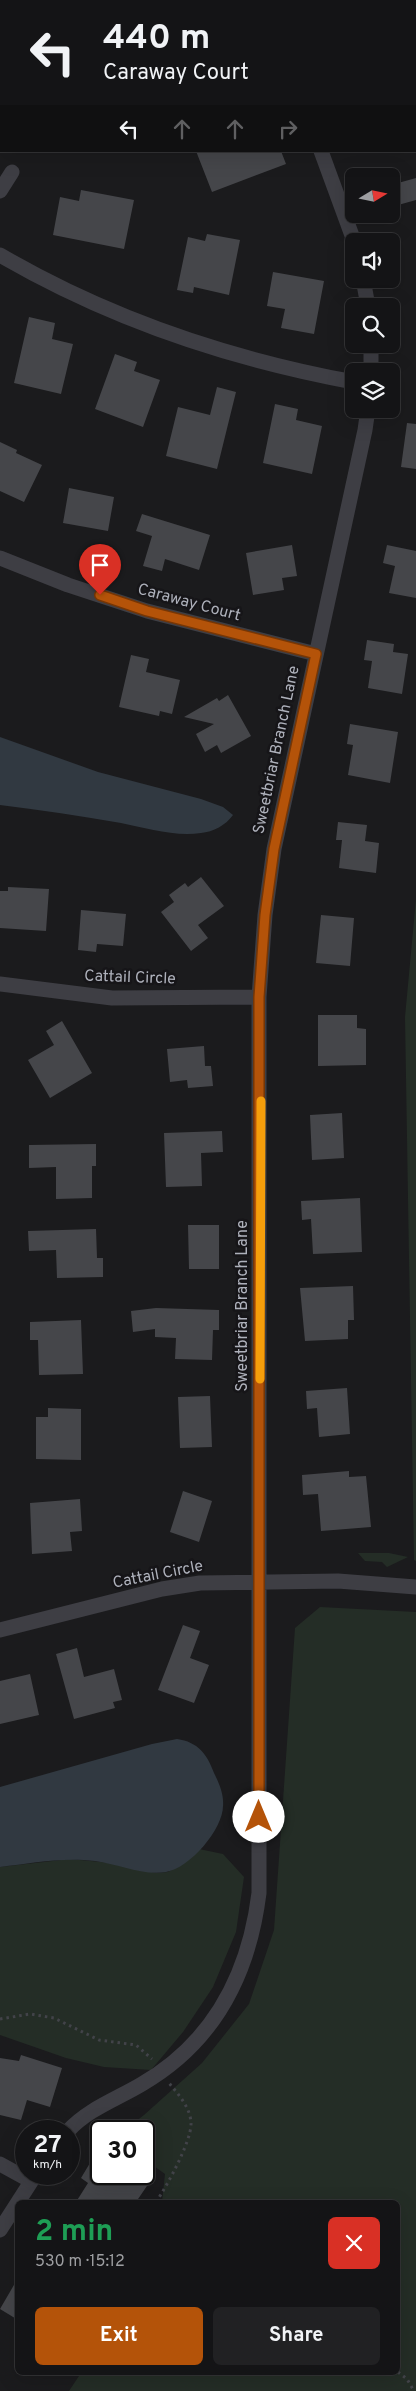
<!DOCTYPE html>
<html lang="en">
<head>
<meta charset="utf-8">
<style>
	body { margin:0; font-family:Overpass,sans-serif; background:#212123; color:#f1f3f6; height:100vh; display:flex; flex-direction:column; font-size:19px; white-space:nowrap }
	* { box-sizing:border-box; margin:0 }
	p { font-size:16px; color:#9d9ea1 }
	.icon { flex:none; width:28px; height:28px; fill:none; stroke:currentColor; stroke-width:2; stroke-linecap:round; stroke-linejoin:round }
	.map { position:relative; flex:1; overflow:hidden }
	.details { position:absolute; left:15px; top:2200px; width:385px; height:175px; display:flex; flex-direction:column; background:#141416; border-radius:8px; box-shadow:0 5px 20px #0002,0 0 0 1px #333335 }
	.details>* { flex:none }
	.guide { position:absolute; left:0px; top:0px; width:416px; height:152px; box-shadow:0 5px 20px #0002,0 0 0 1px #333335; background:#141416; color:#f1f3f6; overflow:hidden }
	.needle { width:32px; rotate:80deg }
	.controls { position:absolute; left:345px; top:168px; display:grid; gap:10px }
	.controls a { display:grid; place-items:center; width:55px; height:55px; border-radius:8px; background:#141416; box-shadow:0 5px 20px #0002,0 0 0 1px #333335; font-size:25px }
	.speed { position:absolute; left:15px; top:2120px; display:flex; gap:10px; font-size:25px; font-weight:700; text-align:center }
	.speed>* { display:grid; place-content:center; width:65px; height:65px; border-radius:50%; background:#141416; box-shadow:0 5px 20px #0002,0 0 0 1px #333335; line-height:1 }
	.speed small { font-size:12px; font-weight:400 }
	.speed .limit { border:2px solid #111; border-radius:8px; background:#fff; color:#111 }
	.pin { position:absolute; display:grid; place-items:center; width:42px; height:42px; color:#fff; margin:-51px -21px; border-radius:50% 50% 50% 0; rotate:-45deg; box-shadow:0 0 5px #0007 }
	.pin .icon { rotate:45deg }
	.me { position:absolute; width:55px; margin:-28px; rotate:0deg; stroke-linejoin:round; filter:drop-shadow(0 0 4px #0008) }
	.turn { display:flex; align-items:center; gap:18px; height:105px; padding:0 20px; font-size:22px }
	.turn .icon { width:65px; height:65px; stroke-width:2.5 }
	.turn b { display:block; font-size:35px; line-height:42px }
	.lanes { display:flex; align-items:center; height:48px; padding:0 20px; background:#0003; justify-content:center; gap:25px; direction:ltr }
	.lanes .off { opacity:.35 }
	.round { display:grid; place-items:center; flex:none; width:52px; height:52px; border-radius:8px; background:#212123 }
	.head { display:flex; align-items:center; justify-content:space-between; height:85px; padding:0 20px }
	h1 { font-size:30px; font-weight:700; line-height:38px; color:#1e9e55 }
	.button { display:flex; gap:10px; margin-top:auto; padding:10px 20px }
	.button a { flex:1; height:58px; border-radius:8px; background:#b45309; color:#fff; font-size:20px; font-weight:700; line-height:58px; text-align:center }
	.button a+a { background:#212123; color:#f1f3f6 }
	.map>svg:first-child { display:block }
	.green { fill:#242d26 }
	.water { fill:#313941 }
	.building { fill:#45464a }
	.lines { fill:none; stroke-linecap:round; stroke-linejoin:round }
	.path { stroke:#424349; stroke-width:3; stroke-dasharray:2.5 4; stroke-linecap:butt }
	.street { stroke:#3e3e44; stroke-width:15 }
	.route-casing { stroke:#753606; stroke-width:12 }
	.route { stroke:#b45309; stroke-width:9 }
	.slow { stroke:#f59e0b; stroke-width:9 }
	.labels { text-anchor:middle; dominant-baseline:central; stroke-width:5; stroke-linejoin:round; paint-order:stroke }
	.street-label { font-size:16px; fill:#aeb1bb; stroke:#161518 }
</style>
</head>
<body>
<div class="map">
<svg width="416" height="2391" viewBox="0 0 416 2391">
	<rect width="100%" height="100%" fill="#1b1b1d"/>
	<path class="green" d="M416,899V1561L414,1560L405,1017Z
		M358,1553H389L408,1557L387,1567L382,1562L365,1561Z
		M320,1607L416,1612V2391H69L81,2373L398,2372V2202H162L165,2174L144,2159V2131H123L144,2115L202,2063L249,2004L274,1930L295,1628Z
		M199,1849L223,1854L244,1877L236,1932L213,1987L183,2032L151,2070L104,2067L66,2058L0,2035V1867L70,1859L111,1863L156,1873L168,1872L191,1858Z"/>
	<path class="water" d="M0,737L98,772L201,799L223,807L233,815C226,825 213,832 201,833C175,837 146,828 121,823C81,816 41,810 0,805Z
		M177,1739C198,1742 207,1754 214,1773C219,1783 224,1794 223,1806C223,1829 190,1868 166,1872C143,1876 118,1864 95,1861C62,1857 32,1863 0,1867V1787L152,1744Z"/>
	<path class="building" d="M196,151H281L286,164L212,192Z
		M416,178V200L391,207V185Z
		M81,190L134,200L124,249L53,235L60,197L79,201Z
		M207,234L240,240L229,295L194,287L193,293L177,290L188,237L205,241Z
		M273,272L324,281L314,334L281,328L285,309L267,306Z
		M29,317L55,323L52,339L73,344L61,394L14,383Z
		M115,354L137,362L134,371L160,380L143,427L95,409Z
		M217,387L236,392L217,469L166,456L178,407L210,415Z
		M275,404L298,409L296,420L322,426L312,474L263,463Z
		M407,423L416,424V469L401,467Z
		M0,442L17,450L16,453L42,465L24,502L0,491Z
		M69,488L114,497L108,531L63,523Z
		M142,514L210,535L199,570L165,559L162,571L143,566L152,536L136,531Z
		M292,545L297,576L282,578L284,590L253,595L246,553Z
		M387,545L416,551V598L389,593L395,566L383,563Z
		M367,640L394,644L393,652L408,654L402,694L368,688L372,661L364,660Z
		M131,655L149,659L146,672L180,680L172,714L160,711L159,716L119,707Z
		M228,695L251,736L221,753L217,745L205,752L196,734L214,724L184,717L217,698L219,701Z
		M350,724L398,732L390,783L348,775L353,745L347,744Z
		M338,822L367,825L365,841L379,843L376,873L339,868L342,840H336Z
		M201,877L224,906L198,925L208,938L191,951L161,912L174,902L169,895L185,883L188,887Z
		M8,887L49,889L46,931L0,928V891H8Z
		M81,910L126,914L123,946L97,944L96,952L78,950Z
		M321,915L354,918L350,966L316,963Z
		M318,1015H357V1028L366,1029V1065L318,1066Z
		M62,1021L92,1073L50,1098L28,1060L54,1045L46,1031Z
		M204,1046L205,1066H211L213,1086L188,1088L187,1080L170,1082L167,1049Z
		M342,1113L344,1158L312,1160L310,1115Z
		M222,1131L223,1152L201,1153L202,1186L166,1187L164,1133Z
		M96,1144V1166H92V1198L56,1199V1167L29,1168V1145Z
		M360,1198L362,1252L313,1254L311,1219L302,1220L301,1201Z
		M188,1225H219V1269H189Z
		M96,1229L97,1258H103V1277L57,1278L56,1250L29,1251L28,1231Z
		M353,1286L354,1320H348V1339L305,1341L300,1288Z
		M156,1308L219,1310V1330H213L212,1360L175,1359L176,1338L155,1337V1329L133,1332L131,1311Z
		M81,1320L83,1374L39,1375L38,1340H30V1322Z
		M347,1388L350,1434L319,1437L317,1408L307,1409L306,1391Z
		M210,1396L212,1447L180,1448L178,1397Z
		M48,1408L81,1409V1460L36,1459V1417H48Z
		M349,1471V1477L366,1476L371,1527L321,1531L318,1494L303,1495L302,1475Z
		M183,1491L212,1501L199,1542L170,1532Z
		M80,1499L82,1531L70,1532L72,1551L32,1554L30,1503Z
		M183,1625L200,1631L190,1658L209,1665L194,1703L158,1690Z
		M77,1648L84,1677L114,1669L122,1700L113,1702L115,1708L74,1719L56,1654Z
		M30,1674L39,1715L0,1724V1681Z
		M21,2055L62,2068L50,2107L27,2100L21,2120L0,2115V2058L19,2061Z
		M90,2163L101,2170V2174H135L149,2183L136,2202H76L88,2183L81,2178Z
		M18,2278V2320L0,2309Z"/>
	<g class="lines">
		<path class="path" d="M0,2019L30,2014L54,2018L99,2040L136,2045L152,2059
			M156,2202C167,2186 191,2142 191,2124C191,2108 178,2094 169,2083
			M398,2372L407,2379L414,2391"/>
		<path class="street" d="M260,0L261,1
			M321,151L354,241
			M0,191L12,172
			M0,255C110,319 229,359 354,382
			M363,279L368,306
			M371,371V344
			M0,558L68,585L147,611L316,654
			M0,984L112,998L259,997
			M0,1630L162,1589L200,1583L338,1581L416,1587
			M68,2131C88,2109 117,2099 142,2084C214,2042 249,1974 259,1893V997L265,915L274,849L365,430L368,409
			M0,2164L31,2181
			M0,2230L36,2174"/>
	</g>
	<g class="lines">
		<g class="route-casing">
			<path id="route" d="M100,595L147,611L316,654L274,849L265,915L259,997V1817"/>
		</g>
		<use href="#route" class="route"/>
		<path class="slow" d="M260,1379L261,1101"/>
	</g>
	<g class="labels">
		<g class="street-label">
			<text transform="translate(189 603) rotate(15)">Caraway Court</text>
			<text transform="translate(277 750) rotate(-78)">Sweetbriar Branch Lane</text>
			<text transform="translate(130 978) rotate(2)">Cattail Circle</text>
			<text transform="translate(243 1306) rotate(-90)">Sweetbriar Branch Lane</text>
			<text transform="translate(158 1575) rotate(-11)">Cattail Circle</text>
		</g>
	</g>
</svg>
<div class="controls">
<a><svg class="needle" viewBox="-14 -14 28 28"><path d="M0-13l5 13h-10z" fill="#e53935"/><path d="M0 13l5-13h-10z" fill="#9d9ea1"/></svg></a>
<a><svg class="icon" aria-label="sound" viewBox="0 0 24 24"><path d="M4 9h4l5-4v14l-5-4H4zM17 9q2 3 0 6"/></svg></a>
<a><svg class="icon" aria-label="search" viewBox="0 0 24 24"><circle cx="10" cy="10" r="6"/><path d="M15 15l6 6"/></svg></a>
<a><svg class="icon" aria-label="layers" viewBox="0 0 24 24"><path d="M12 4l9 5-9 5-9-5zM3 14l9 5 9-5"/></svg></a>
</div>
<div class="speed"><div>27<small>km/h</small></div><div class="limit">30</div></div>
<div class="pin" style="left:100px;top:595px;background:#d93025"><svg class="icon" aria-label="arrive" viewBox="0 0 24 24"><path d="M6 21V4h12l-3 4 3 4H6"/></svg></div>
<svg class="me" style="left:259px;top:1817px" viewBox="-20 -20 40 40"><circle r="19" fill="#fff"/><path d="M0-13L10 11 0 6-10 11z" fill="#b45309"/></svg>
<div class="guide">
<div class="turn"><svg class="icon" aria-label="left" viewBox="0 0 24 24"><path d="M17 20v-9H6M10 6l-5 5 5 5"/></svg><div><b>440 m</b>Caraway Court</div></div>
<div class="lanes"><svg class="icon" aria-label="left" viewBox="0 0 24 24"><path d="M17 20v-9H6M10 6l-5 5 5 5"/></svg><svg class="icon off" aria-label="ahead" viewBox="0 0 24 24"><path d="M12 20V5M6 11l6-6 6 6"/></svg><svg class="icon off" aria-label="ahead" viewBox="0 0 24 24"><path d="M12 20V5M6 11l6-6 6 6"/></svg><svg class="icon off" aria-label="right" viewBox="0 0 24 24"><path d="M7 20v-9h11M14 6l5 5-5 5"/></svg></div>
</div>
<section class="details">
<div class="head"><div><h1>2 min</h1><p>530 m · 15:12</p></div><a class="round" style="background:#d93025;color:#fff"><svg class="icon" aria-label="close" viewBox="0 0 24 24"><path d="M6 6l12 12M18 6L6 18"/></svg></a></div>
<div class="button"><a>Exit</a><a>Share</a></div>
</section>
</div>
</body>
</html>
